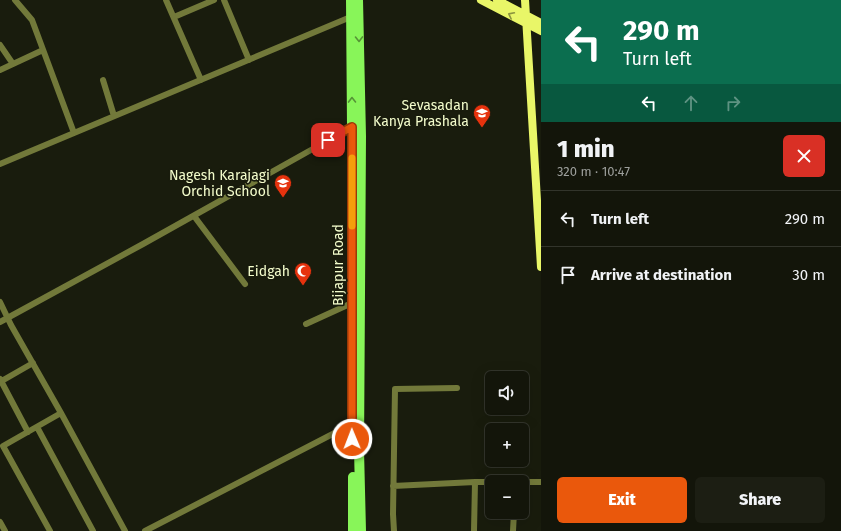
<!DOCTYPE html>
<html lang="en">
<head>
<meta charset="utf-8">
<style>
	body { margin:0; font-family:"Fira Sans",sans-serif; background:#1c1e13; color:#f1f3f6; height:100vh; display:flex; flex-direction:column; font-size:15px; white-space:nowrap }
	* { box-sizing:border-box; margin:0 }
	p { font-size:13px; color:#9d9f9c }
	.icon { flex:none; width:22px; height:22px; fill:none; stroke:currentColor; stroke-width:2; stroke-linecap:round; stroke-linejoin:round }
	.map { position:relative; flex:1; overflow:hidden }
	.panel { display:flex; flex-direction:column; background:#13150a; width:300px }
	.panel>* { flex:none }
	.top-card { background:#0b6e4f; color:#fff; overflow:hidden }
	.buttons { position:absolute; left:485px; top:371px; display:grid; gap:8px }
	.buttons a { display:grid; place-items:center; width:44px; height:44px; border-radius:6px; background:#13150a; box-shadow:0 4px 16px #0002,0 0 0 1px #32342b; font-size:20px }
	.pin { position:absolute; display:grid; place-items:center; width:34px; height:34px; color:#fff; margin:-17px; border-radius:8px; box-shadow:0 2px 6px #0006 }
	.me { position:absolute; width:44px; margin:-22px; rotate:359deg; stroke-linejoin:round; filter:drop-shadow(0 0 3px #0008) }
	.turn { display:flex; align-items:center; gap:14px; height:84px; padding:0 16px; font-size:18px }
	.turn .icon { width:52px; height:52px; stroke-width:2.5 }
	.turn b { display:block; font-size:28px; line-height:34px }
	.lanes { display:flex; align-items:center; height:38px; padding:0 16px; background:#0003; justify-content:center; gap:20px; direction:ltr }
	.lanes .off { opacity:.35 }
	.round { display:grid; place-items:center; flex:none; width:42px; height:42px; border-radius:6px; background:#1c1e13 }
	.summary { display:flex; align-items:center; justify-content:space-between; height:68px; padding:0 16px }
	h1 { font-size:24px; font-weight:800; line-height:30px }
	.cta { display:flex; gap:8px; margin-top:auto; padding:8px 16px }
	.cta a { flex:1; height:46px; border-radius:6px; background:#ea580c; color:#fff; font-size:16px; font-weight:800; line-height:46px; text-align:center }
	.cta a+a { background:#1c1e13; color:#f1f3f6 }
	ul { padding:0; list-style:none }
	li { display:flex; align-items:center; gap:12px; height:56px; padding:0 16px; border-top:1px solid #32342b }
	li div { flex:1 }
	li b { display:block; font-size:15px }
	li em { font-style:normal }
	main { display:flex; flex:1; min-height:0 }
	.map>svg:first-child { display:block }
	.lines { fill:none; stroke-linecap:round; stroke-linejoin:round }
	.street { stroke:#72793a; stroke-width:6 }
	.secondary { stroke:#e9f668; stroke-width:8 }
	.primary { stroke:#88f559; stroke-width:10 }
	.oneway { stroke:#8b943f }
	.oneway2 { stroke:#569337 }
	.route-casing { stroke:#983908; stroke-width:10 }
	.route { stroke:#ea580c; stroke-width:7 }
	.slow { stroke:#f59e0b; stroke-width:7 }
	.labels { text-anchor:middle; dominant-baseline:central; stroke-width:3.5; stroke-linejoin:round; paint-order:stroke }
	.poi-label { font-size:14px; fill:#f3fccb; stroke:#191c0d; text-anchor:end }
	.street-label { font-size:14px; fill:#f3fccb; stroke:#191c0d }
</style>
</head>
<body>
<main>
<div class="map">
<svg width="541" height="531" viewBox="0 0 541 531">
	<rect width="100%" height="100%" fill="#191c0d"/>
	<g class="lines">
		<path class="street" d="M15,0L32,20L74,133
			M166,0L201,80
			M224,0L249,60
			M174,17L214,0
			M0,45L13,64
			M0,70L43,50
			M103,80L114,116
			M0,164L353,16
			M194,216L245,284
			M0,302L11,325L61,413L125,531
			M0,322L143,244L352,127H354
			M306,324L352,303
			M0,379L28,432
			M0,382L33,363
			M37,427L93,531
			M393,486L475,482H541
			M0,522L5,531
			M50,531L3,446L61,413
			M145,531L352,424
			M394,531L393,514L395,389L457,388
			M474,531L475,482
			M513,531L514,512"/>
		<path class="secondary" d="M481,0L541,31
			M497,0L541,23
			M525,0L541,267"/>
		<path class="primary" d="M351,0L352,127L353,447
			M358,0L361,136L359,450L361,531
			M353,477V531"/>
	</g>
	<defs><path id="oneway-chevron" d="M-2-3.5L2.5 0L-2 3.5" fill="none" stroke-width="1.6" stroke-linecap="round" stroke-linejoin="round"/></defs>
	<use class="oneway" href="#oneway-chevron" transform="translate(511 15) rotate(-153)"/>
	<g class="oneway2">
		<use href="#oneway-chevron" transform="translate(359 39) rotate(89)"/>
		<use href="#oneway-chevron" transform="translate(352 100) rotate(-91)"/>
	</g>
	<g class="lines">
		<g class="route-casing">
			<path id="route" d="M328,140L352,127V439"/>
		</g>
		<use href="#route" class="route"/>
		<path class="slow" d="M352,226V158"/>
	</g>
	<defs>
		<g id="university-pin" transform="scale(0.9)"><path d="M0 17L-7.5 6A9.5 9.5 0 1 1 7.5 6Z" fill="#e6320d" stroke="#191c0d"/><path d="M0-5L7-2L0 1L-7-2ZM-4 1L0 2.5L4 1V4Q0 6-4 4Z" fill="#fff"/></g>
		<g id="school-pin" transform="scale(0.9)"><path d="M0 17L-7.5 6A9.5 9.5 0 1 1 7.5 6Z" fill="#e6320d" stroke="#191c0d"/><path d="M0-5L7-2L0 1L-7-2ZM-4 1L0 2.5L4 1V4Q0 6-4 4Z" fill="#fff"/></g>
		<g id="mosque-pin" transform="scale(0.9)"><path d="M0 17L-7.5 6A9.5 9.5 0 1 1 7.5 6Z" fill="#e6320d" stroke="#191c0d"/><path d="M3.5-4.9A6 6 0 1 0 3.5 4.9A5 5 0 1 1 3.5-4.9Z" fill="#fff"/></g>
	</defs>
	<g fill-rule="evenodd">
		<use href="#university-pin" x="482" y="113"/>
		<use href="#school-pin" x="283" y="183"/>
		<use href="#mosque-pin" x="303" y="271"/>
	</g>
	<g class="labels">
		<g class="poi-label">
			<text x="469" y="105">Sevasadan<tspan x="469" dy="16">Kanya Prashala</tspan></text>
			<text x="270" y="175">Nagesh Karajagi<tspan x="270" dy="16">Orchid School</tspan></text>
			<text x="290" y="271">Eidgah</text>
		</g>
		<g class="street-label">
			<text transform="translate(338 265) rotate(-90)">Bijapur Road</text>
		</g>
	</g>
</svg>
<div class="buttons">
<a><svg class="icon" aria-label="sound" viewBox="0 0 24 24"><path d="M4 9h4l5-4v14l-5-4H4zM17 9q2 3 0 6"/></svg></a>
<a>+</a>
<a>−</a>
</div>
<div class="pin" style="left:328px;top:140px;background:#d93025"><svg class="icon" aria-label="arrive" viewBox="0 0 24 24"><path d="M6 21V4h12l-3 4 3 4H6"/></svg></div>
<svg class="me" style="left:352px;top:439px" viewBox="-20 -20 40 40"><circle r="17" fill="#ea580c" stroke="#fff" stroke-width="3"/><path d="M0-11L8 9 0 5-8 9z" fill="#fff"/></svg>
</div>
<section class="panel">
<div class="top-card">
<div class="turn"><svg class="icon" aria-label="left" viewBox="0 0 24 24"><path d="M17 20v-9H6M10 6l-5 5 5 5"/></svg><div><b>290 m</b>Turn left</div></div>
<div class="lanes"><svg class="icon" aria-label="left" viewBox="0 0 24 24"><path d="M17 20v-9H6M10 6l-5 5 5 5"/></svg><svg class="icon off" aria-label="ahead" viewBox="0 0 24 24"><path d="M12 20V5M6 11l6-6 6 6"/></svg><svg class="icon off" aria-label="right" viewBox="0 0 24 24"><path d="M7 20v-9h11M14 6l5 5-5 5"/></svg></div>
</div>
<div class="summary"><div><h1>1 min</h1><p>320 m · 10:47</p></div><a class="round" style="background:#d93025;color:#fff"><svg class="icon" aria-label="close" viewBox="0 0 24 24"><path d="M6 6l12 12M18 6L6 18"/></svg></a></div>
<ul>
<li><svg class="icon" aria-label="left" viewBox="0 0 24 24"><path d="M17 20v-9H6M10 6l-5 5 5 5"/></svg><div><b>Turn left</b></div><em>290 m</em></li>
<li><svg class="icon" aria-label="arrive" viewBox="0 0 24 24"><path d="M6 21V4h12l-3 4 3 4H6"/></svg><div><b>Arrive at destination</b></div><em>30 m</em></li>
</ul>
<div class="cta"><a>Exit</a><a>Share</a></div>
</section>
</main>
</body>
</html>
